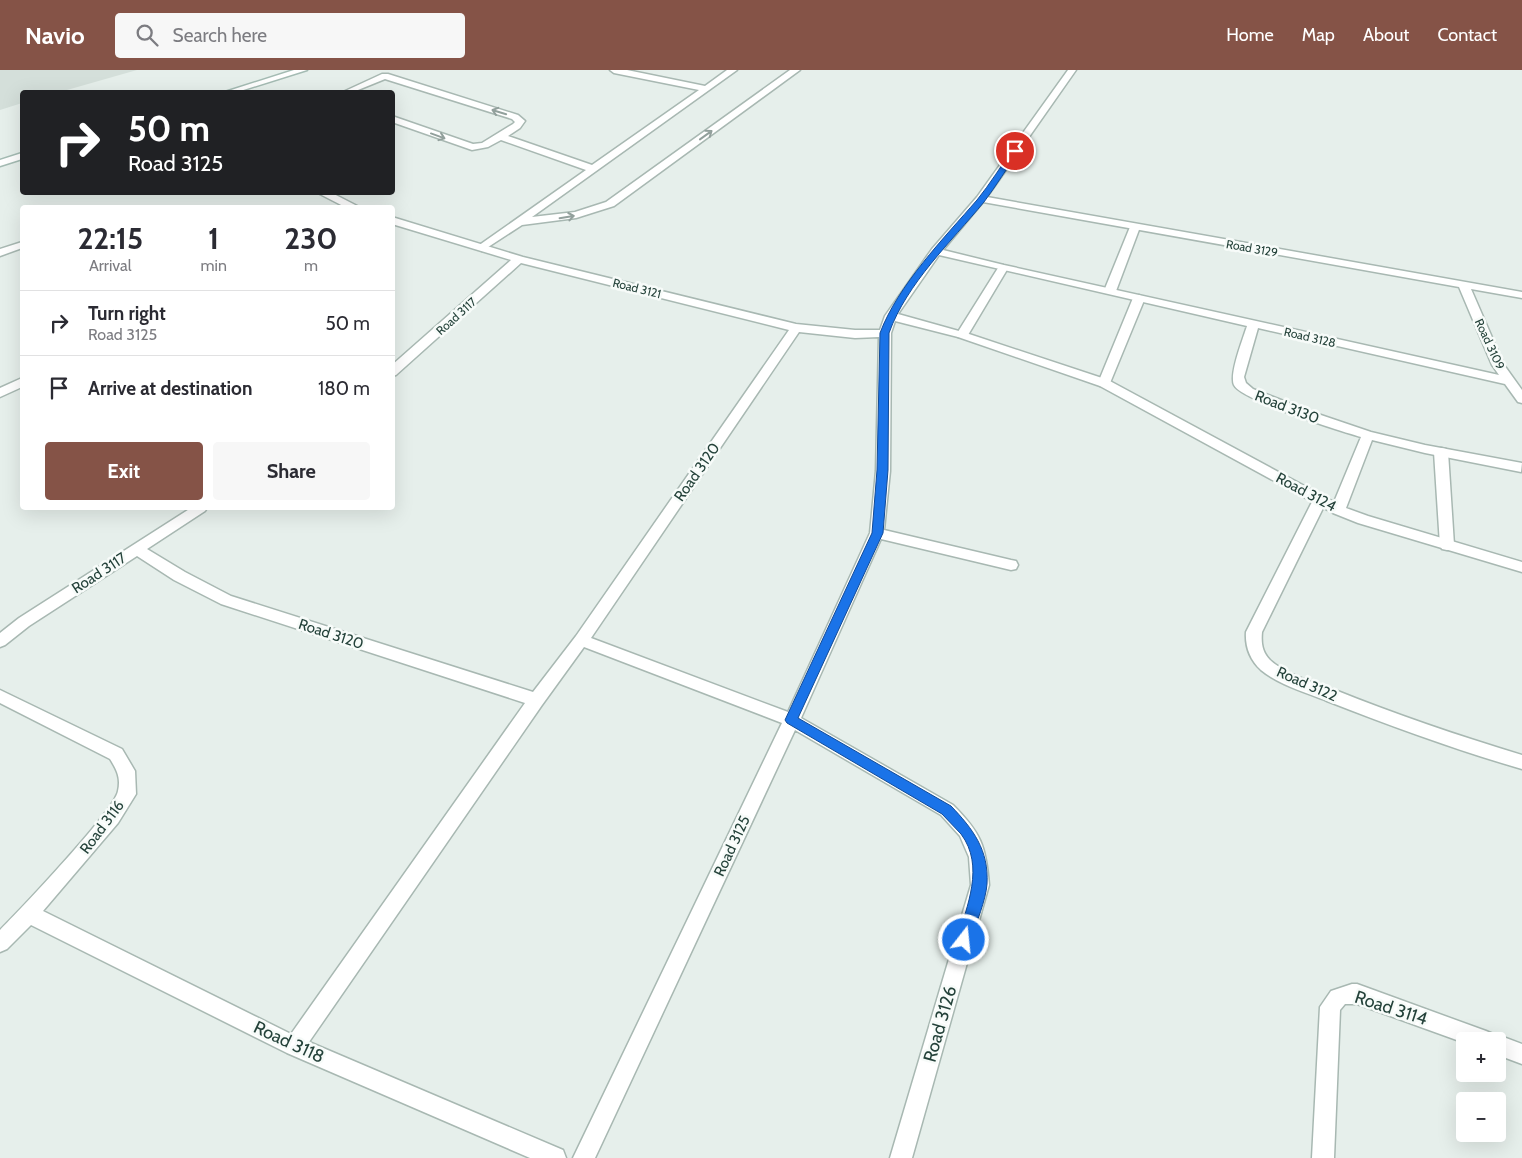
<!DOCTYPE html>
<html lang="en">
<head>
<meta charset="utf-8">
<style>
	body { margin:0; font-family:Cabin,sans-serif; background:#f7f7f7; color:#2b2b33; height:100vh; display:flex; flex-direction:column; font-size:19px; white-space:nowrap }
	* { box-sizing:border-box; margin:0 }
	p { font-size:16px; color:#7c7c81 }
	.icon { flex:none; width:28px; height:28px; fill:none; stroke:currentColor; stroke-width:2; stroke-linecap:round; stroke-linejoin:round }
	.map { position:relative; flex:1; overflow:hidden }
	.sheet { position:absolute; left:20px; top:135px; width:375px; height:305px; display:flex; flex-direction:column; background:#fff; border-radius:5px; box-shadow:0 5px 20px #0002 }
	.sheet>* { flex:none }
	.hud { position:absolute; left:20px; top:20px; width:375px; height:105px; border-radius:5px; box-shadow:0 5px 20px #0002; background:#202124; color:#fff; overflow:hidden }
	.tools { position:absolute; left:1456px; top:962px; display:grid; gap:10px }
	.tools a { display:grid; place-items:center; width:50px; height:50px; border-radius:5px; background:#fff; box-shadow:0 5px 20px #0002; font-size:25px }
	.pin { position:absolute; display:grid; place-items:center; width:42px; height:42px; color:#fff; margin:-21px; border:2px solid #fff; border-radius:50%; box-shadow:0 1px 5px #0007 }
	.me { position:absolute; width:55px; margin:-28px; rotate:16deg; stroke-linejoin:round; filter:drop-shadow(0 0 4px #0008) }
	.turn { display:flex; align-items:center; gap:18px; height:105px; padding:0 25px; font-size:22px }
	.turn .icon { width:65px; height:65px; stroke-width:2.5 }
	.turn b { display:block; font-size:35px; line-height:42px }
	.eta { display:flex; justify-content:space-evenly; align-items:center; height:85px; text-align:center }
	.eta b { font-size:30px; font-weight:800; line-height:35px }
	.cta { display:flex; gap:10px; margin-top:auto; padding:10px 25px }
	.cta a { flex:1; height:58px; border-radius:5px; background:#855347; color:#fff; font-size:20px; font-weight:800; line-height:58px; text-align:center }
	.cta a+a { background:#f7f7f7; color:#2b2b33 }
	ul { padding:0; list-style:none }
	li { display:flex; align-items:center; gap:15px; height:65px; padding:0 25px; border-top:1px solid #e1e1e2 }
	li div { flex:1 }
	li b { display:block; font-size:19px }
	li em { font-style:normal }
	header { display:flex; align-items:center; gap:30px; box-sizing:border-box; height:70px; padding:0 25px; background:#855347; color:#fff }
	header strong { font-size:24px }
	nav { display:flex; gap:28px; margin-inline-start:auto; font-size:18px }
	.search { width:350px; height:45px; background:#f7f7f7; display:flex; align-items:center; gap:12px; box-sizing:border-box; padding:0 18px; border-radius:5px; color:#7c7c81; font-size:19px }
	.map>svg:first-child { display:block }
	.built { fill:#d4dfda }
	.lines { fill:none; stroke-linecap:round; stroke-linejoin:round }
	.lane-casing { stroke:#a8b8b2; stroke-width:3 }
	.street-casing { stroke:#a8b8b2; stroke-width:3 }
	.secondary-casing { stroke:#a4bbb3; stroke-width:3 }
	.lane { fill:#fff; fill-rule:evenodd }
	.street { fill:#fff; fill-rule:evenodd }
	.secondary { fill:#fff; fill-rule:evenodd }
	.oneway { stroke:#92a09c }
	.route { fill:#1a73e8; stroke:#114b97 }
	.labels { text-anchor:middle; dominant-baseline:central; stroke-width:5; stroke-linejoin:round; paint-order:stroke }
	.far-street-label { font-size:12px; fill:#24423a; stroke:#f7fbf9 }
	.street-label { font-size:15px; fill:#24423a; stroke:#f7fbf9 }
	.near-street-label { font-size:18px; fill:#24423a; stroke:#f7fbf9 }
</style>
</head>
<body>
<header>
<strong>Navio</strong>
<div class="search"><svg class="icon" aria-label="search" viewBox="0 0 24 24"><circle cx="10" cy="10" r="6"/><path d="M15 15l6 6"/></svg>Search here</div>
<nav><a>Home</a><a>Map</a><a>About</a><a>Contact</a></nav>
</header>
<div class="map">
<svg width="1522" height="1088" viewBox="0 0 1522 1088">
	<rect width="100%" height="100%" fill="#e6efeb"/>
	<path class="built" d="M0,0H137L60,22H22V33L0,40Z"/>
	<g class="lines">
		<g class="lane-casing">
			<path id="lane" d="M610,0H627L705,16L727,0H737L532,147L575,142L606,132L790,0H800L614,136L576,148L522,155L482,181L477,178L478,176L586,100L501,70L488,77L472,80L392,52V46L473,74L482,73L513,54L515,52L512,49L385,9L353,22H343L382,4H388L518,45L525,51L520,58L508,66L592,95L699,20L614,3Z
				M1135,154L1140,157L1116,221L1114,223H1106L1104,221L1130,157Z
				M1003,195L1008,198L968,265L966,267H958L956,265L998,198Z
				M1139,225L1145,228L1110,313L1108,316H1100L1098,313L1133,228Z
				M1441,378L1446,379L1448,382L1454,475L1452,479L1447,480L1442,479L1440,475L1434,382L1436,379Z
				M1320,425L1325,427L1327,430L1262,562C1261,573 1262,582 1270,590C1288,606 1314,612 1335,620C1397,645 1459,666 1522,685V699C1456,680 1391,656 1327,631C1305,622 1279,615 1261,600C1250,590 1245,576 1246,562L1313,430L1315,427Z
				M1352,914H1357L1486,961L1493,964L1494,967L1498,965L1522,974V994L1498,985V971H1465V973L1357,934H1345L1340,940L1334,1088H1312L1320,937L1331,921Z"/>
		</g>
		<g class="street-casing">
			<path id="street" d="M1068,0H1076L987,127L1522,222V228L1471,219L1504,295L1522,320V333L1518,332L1505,314L1258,258L1244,307L1246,313L1253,319L1312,342L1371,362L1425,375L1522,393L1521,402L1425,383L1372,370L1346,438L1368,446L1522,492V502L1358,453L1333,443L1100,316L958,267L895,251L891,263L890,401L884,460L1011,490L1016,491L1018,495L1016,499L1011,500L881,469L801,648L953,735C981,763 986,776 989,815L912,1088H890L971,815L969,787L960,766L941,745L795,660L595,1088H573L782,653L584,577L542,635L309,972L563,1080L566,1088H530L287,983L31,855L7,879L0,882V860C19,841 115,740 118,721C121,708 117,700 110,689L0,633V620L122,679L135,701L136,724L118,753L43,841L291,964L525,633L221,534L174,510L137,486L29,556L5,575L0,577V563L19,548L191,438H207L205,441L147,479L185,502L231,526L533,622L576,566L789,260L521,193L396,305L392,306V295L511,190L392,154V147L523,187L796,254L855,260H880L885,246L932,179L977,127ZM983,132L1459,217L1492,295L1499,305L1004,195L943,180ZM939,185L1247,256C1243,269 1229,304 1234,315C1241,330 1340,361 1361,367L1334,432L1108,310L966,263L898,244ZM799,262L855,268L879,267L876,401L870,463L788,642L591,568Z
				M316,122H330L361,138H347Z
				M22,172V178L0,186V179Z
				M22,308V317L0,327V318Z"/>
		</g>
		<g class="secondary-casing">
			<path id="secondary" d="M294,0H307L237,22H225Z
				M22,83V89L0,96V90Z"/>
		</g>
		<use href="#lane" class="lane"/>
		<use href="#street" class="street"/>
		<use href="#secondary" class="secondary"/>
	</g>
	<defs><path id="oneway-shaft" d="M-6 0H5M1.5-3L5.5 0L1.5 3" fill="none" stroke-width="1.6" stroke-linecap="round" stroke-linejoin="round" transform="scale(1.25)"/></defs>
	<g class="oneway">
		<use href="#oneway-shaft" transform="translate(499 42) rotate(-163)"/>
		<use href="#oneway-shaft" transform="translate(706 65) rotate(-36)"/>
		<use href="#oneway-shaft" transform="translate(438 66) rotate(20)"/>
		<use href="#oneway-shaft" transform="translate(567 147) rotate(-9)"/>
	</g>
	<path class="route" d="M1013,79L1019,81C1007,98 996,116 984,132C951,172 907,213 889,263L888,400L883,463L798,648L951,736C973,759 989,780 987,814C986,830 976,853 971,870L969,874L964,876L959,874L957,870C967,836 985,796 961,764C955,757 948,751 942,744L787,653L785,650L872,463L877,400L880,263C898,215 944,168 977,130C990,114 1001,96 1013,79Z"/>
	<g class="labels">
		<g class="far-street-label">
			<text transform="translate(1252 178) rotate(10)">Road 3129</text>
			<text transform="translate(637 218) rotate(14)">Road 3121</text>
			<text transform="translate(456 246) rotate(-42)">Road 3117</text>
			<text transform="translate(1310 267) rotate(13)">Road 3128</text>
			<text transform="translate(1490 274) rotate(65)">Road 3109</text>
		</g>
		<g class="street-label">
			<text transform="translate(1287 337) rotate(21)">Road 3130</text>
			<text transform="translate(697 402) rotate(-55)">Road 3120</text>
			<text transform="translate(1306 422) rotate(28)">Road 3124</text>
			<text transform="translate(99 503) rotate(-33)">Road 3117</text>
			<text transform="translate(331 564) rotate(18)">Road 3120</text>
			<text transform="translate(1307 614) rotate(24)">Road 3122</text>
			<text transform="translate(102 757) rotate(-53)">Road 3116</text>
			<text transform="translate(732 776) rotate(-65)">Road 3125</text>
		</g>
		<g class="near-street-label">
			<text transform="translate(1391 938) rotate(18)">Road 3114</text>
			<text transform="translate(940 954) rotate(-74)">Road 3126</text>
			<text transform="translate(289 972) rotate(25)">Road 3118</text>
		</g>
	</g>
</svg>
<div class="tools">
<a>+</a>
<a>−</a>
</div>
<div class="pin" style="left:1015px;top:81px;background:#d93025"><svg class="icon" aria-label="arrive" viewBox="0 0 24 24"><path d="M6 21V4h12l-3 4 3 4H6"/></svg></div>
<svg class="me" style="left:964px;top:870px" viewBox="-20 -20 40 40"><circle r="17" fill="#1a73e8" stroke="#fff" stroke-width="3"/><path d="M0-11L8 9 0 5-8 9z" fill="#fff"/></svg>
<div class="hud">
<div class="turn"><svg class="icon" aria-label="right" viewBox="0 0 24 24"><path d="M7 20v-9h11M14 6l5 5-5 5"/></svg><div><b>50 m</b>Road 3125</div></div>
</div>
<section class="sheet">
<div class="eta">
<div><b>22:15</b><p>Arrival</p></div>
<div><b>1</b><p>min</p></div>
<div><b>230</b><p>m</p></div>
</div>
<ul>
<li><svg class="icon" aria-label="right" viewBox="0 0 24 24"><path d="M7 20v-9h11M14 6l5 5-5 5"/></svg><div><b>Turn right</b><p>Road 3125</p></div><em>50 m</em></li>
<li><svg class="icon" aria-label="arrive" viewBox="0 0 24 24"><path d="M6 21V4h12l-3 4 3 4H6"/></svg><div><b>Arrive at destination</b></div><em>180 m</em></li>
</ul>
<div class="cta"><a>Exit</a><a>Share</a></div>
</section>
</div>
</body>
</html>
